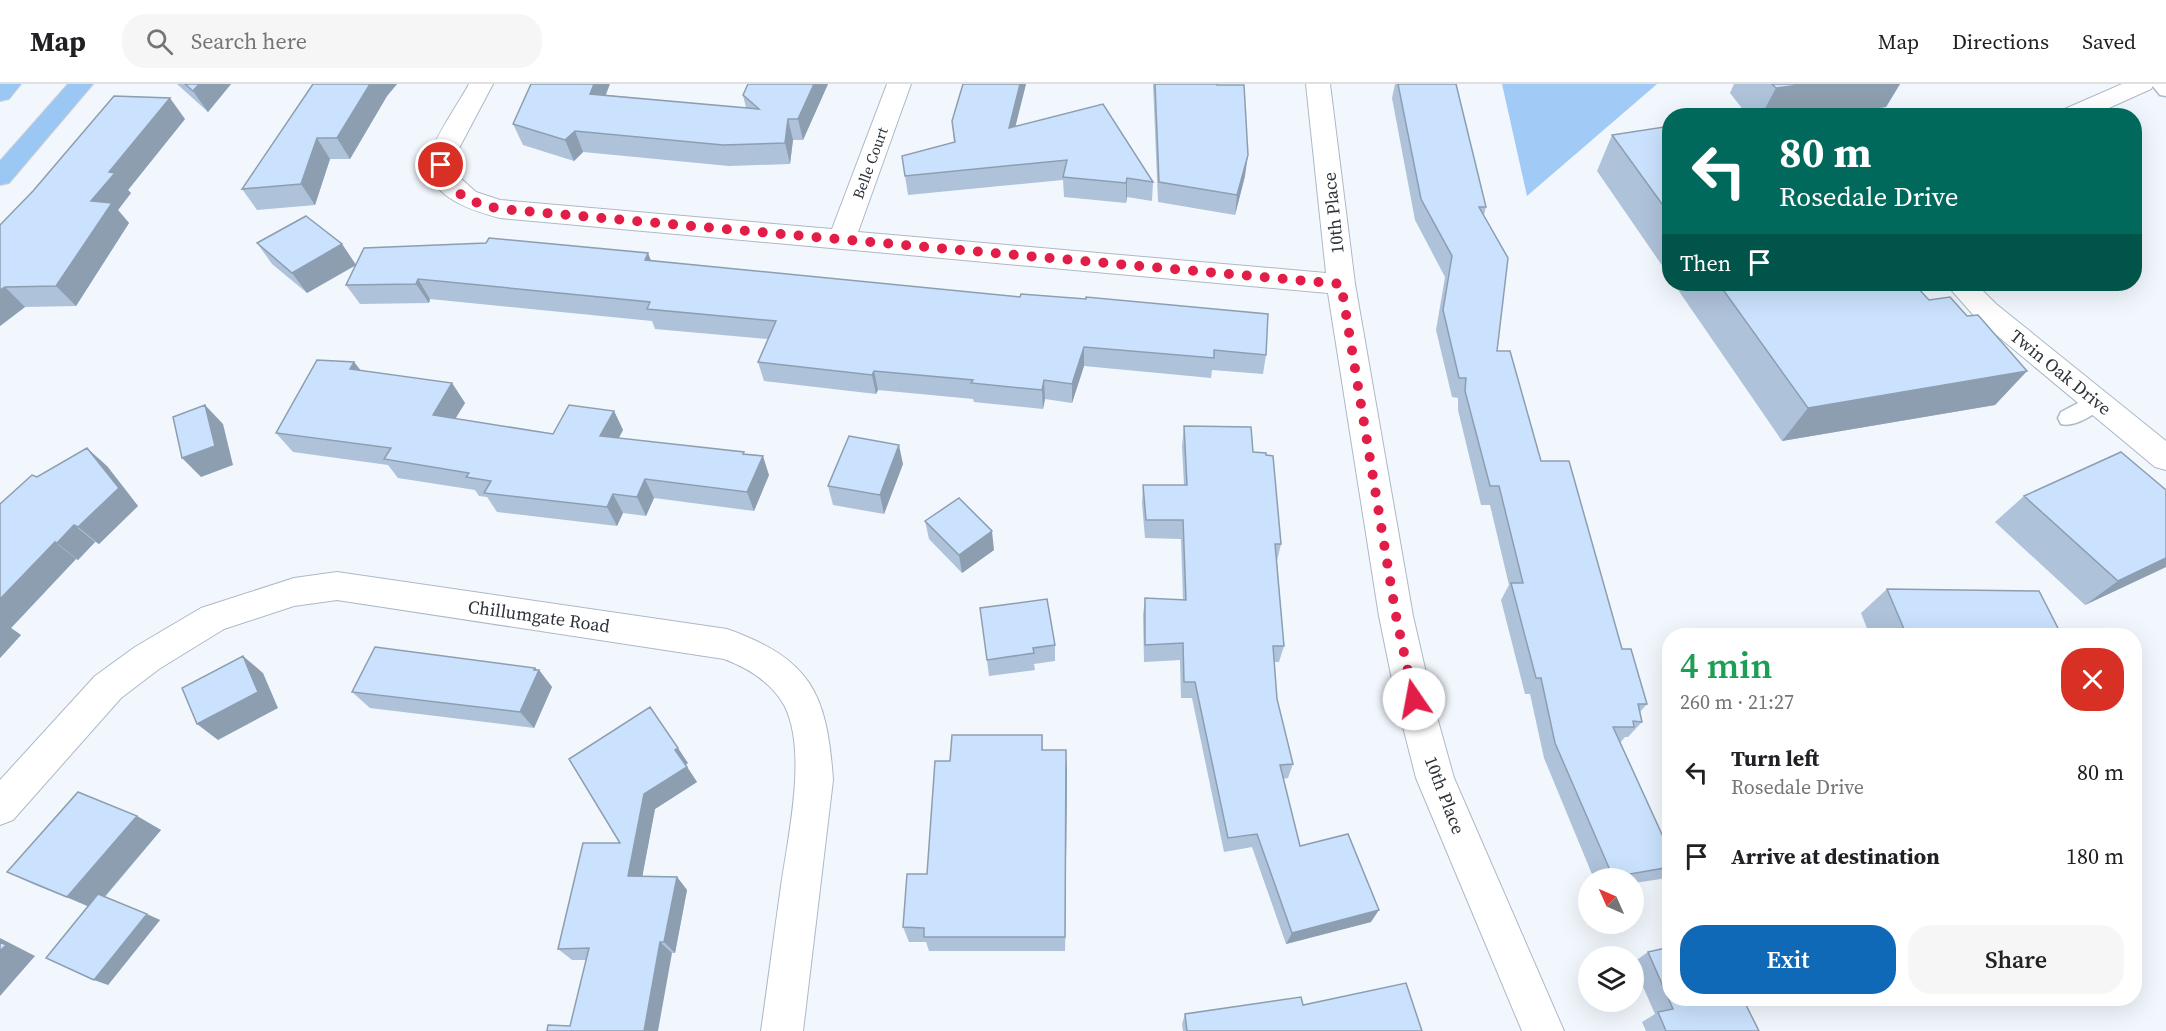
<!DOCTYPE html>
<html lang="en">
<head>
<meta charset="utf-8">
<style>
	body { margin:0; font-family:"Source Serif 4",serif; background:#f6f6f6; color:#202124; height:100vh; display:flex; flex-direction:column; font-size:22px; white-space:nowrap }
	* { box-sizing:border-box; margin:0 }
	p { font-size:20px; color:#757577 }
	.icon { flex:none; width:33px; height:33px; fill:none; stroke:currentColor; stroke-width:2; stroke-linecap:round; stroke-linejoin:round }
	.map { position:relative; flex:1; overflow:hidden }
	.panel { position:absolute; left:1662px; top:544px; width:480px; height:378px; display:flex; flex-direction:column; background:#fff; border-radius:24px; box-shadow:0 6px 24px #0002 }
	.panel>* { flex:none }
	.hud { position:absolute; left:1662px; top:24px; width:480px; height:183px; border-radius:24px; box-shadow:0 6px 24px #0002; background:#00695c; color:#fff; overflow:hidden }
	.needle { width:39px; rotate:315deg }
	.buttons { position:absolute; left:1578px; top:784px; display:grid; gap:12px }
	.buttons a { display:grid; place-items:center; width:66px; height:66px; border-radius:50%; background:#fff; box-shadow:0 6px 24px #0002; font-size:30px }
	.pin { position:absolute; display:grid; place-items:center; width:51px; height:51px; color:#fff; margin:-26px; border:3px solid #fff; border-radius:50%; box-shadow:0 2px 6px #0007 }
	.me { position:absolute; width:66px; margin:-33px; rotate:348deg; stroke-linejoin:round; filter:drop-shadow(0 0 4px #0008) }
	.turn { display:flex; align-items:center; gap:21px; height:126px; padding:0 18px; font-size:27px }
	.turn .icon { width:78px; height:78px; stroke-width:2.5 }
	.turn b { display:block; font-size:42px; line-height:51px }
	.then { display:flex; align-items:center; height:57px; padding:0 18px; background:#0003; gap:12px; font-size:22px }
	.round { display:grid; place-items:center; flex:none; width:63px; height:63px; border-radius:24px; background:#f6f6f6 }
	.overview { display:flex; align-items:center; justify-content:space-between; height:102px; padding:0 18px }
	h1 { font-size:36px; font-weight:600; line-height:45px; color:#1e9e55 }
	.primary-button { display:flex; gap:12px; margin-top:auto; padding:12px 18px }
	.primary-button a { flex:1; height:69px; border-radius:24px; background:#0f69b6; color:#fff; font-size:24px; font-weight:600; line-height:69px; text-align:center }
	.primary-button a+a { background:#f6f6f6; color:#202124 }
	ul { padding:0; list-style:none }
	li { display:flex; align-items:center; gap:18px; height:84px; padding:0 18px }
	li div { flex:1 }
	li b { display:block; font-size:22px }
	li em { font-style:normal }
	header { display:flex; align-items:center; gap:36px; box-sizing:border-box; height:84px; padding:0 30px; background:#fff; border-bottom:2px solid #e0e0e0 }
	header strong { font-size:28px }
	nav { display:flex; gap:33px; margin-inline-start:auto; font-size:21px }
	.search { width:420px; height:54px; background:#f6f6f6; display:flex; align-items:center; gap:15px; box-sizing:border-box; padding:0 21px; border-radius:24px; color:#757577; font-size:22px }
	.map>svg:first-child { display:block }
	.forest { fill:#a2caf6 }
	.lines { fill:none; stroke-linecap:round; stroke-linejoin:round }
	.lane-casing { stroke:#acb9c7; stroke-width:3 }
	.street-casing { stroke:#acb9c7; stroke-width:2 }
	.primary-casing { stroke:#d1d2d3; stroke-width:2 }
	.lane { fill:#fff; fill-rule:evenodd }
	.street { fill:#fff; fill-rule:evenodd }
	.primary { fill:#9bc7f5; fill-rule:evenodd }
	.wall { fill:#aec2da }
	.shaded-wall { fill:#8d9eb1 }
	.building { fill:#cae2fd; stroke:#8d9eb1; stroke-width:1.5 }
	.route { stroke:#e11d48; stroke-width:10; stroke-dasharray:0 18 }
	.labels { text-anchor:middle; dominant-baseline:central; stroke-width:6; stroke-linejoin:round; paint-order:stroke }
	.far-street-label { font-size:15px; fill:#2e3338; stroke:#fff }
	.street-label { font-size:18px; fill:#2e3338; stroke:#fff }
</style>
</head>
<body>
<header>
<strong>Map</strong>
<div class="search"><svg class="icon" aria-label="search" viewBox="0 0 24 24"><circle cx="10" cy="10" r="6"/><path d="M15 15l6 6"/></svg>Search here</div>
<nav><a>Map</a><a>Directions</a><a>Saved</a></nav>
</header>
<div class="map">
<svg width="2166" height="947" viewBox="0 0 2166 947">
	<rect width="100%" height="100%" fill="#f1f7fd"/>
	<path class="forest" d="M1502,0H1657L1527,112Z"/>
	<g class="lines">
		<g class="lane-casing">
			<path id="lane" d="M2151,0H2166V12L2160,11Z
				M2097,309L2104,312L2107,317C2100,329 2074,344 2061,340L2058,334L2061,328Z"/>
		</g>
		<g class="street-casing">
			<path id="street" d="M469,0H493L457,68L458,92L476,108L500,116L832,145L887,0H911L858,148L1326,189L1306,0H1330L1355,200L1413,532L1432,615L1454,694L1564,947H1522L1416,694L1396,615L1379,532L1328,209L500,134C470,126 420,111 431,69C435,53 460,17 469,0Z
				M2122,0H2154L2151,5L2091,32H2057L2060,27Z
				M1946,200H1976L1996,220L2166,357V386L2155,383L1976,234Z
				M337,488L727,545C811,575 827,609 833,696L803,947H761C768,899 774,850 781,802C788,753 808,666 784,621C771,598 748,584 724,575L337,516L294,522L224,545L159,585L121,614L13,736L0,741V696L95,592L135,563L201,524L294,494Z"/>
		</g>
		<g class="primary-casing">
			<path id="primary" d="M0,0H21L9,15L0,17Z
				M68,0H93L9,99L0,101V77Z"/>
		</g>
		<use href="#lane" class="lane"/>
		<use href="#street" class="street"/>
		<use href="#primary" class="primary"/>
	</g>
	<path class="wall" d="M177,0H231L208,28Z
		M313,0H397L387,12L350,75H330L315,121L257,126L242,105Z
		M828,0L803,56H793L790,80L729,82L583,68L574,77L523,61L513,40L606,11L746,24L743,11Z
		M1026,0L1015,43L1153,98L1152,117L1127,113L1126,119L1064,113L1063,96L908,111L902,72L954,59L952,37Z
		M1153,0H1217L1245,92L1235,131L1158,118Z
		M1395,0H1456L1486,123L1484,131L1497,267L1541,377L1647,620L1640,628L1642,638L1628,653H1625L1620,659L1670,768V787L1661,795L1634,799V795H1594L1544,674L1530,610H1525L1501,516L1509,501L1490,421H1481L1458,326V314L1452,313L1436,246L1445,193L1415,136L1392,14Z
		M1734,0H1900L1886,23L1821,32H1748L1730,9Z
		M185,35L128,106L131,109L118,126L129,139L76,222L25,223L0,242V141Z
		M1612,51H1670V193L1597,87Z
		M257,159L342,160L356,181L307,209L272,180Z
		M651,176L1266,271L1263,290L1212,286L1211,294L1084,282L1072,319L1045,315L1043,325L974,318L973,315L878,306L876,310L764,297L758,278L768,255L655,245L652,237L430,215L429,219L360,220L346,201Z
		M1674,200H1914L1929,216L1967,232L2027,287L1995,321L1782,357Z
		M354,278L361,287L452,299L465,319L455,335L553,350L614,327L623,346L619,354L745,370L769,391L754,427L654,414L646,432L623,429L617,442L497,428L487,413L479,412L475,406L398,394L388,381L293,368L276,349Z
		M1184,342L1253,368L1266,371L1281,460L1277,477L1284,562L1279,578H1274L1277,615L1293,680L1288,694L1283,695L1300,762L1371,838L1286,860L1252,763L1224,768L1192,614H1181L1180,576L1144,578L1143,531L1145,514L1183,516L1181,455L1145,454L1142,420L1143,401H1184L1182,362Z
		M903,380L884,430L833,421L828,402Z
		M107,382L138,422L99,460L95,458L78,476L76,475L11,544L21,551L0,574L37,393Z
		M2166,406V483L2085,521L1995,438L2024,412Z
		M925,437L994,466L962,489L929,455Z
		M1887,505L2062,552H1870L1861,529Z
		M980,524L1055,561V577L1034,580L1035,586L989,592Z
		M535,584L537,586H539L552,603L534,644L370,624L352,608Z
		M1042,651L1043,666L1067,685L1065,867H929L926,858H909L903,843L927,790L950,677Z
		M569,675L688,679L686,681L697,698L655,725L642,792L677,793L687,806L675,869H672L570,942L586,876H572L558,865L620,759Z
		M137,732L161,746L105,813L160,836L108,901L88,822L35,801L7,788Z
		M1648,868L1759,947H1646L1642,938L1655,930L1634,882V878Z
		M1303,921L1422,947H1183L1182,940L1185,930Z"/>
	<path class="shaded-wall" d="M199,0H231L208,28L193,7Z
		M370,0H397L387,12L350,75L337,54Z
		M594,0H610L598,31L590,10Z
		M814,0H828L803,56L798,35Z
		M1020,0H1026L1010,64L1009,44Z
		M1807,0H1900L1886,23L1821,32H1761L1776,4Z
		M170,14L185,35L128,106L131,109L118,126L129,139L76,222L56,202L91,117L109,88Z
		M788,35L793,56L790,80L785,59Z
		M575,47L583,68L574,77L565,56Z
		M317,54L330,75L315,121L301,100Z
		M1248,71L1245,92L1235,131L1237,111Z
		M1127,94V113L1126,119V99Z
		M342,160L356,181L307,209L292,189Z
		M648,169L656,189L645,176Z
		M418,195L430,215L429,219L416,200Z
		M5,203L25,223L0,242V206Z
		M1084,263V282L1072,319V300Z
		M354,278L369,297L350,285Z
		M874,287L878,306L876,310L872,291Z
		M2027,287L1995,321L1782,357L1808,324Z
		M1044,296L1045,315L1043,325L1042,306Z
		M452,299L465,319L446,350L433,331Z
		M205,321L223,340L233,381L201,393L182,374Z
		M614,327L623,346L609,371L600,352Z
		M899,361L903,380L884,430L880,411Z
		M87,364L107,382L138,422L99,460L78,443Z
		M763,372L769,391L754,427L747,408Z
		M645,395L654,414L646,432L637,413Z
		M613,410L623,429L617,442L607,423Z
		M74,441L95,458L78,476L57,459Z
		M992,447L994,466L962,489L959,471Z
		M55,458L76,475L11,544L21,551L0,574V515Z
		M2166,474V483L2085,521L2118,497Z
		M243,572L263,589L278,624L218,656L197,640Z
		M535,584L539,588V586L552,603L534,644L520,628Z
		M678,664L688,679L685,681L675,666Z
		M1066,666L1067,685L1065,867V853Z
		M687,683L697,698L655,725L640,805L628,792L644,710Z
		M137,732L161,746L94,825L67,813Z
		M677,793L687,806L675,869L664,858Z
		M1379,826L1371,838L1286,860L1292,849Z
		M147,830L160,836L108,901L94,896Z
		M0,854L35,872L0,912Z
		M660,858L672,869L658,947H644Z"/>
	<path class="building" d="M185,0H199L193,7Z
		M313,0H370L337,54H317L301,100L242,105Z
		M531,0H594L590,10L759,25L743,11L748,0H814L798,35H788L785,59L723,61L575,47L565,56L513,40Z
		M963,0H1020L1009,44L1103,20L1153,98L1127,94L1126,99L1063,93L1067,76L905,92L902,72L955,58L952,37Z
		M1155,0H1217V1H1244L1248,71L1237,111L1159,98Z
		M1398,0H1456L1486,123H1479L1508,174L1497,267H1510L1541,377H1569L1622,565H1631L1647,620H1638L1642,638L1633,637L1634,643H1613L1670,768V783L1613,793L1555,659L1541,594H1536L1511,499H1523L1499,402H1490L1465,307L1466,294H1459L1443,226L1452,172L1421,115Z
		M1772,0H1807L1776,4Z
		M114,12L170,14L109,88L115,89L91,117L112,119L56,202L5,203L0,206V141L33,107Z
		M1807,27L1811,32H1772Z
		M1664,43L1670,51V131L1612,51Z
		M306,132L342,160L292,189L257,159Z
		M489,154L648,169L645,176L1020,213L1021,210L1086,215V213L1268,230L1266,271L1214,266V274L1084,263L1072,300L1044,296L1042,306L971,299L973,296L874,287L872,291L758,278L776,237L647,225L650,218L418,195L416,200L346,201L364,164L486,159Z
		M1719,200H1914L1929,216L1950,213L1967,232L1978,231L2027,287L1808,324Z
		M317,276L354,278L350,285L452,299L433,331L553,350L569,321L614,327L600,352L744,368L743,370L763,372L747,408L645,395L637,413L613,410L607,423L484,409L491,397L466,393L469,389L384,375L391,364L276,349Z
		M205,321L215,362L182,374L173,333Z
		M1184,342L1251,343L1253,368L1266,369V371L1273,372L1281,460H1275L1284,562H1273L1277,615L1293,680L1280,681L1300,762L1348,750L1379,826L1292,849L1257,750L1228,754L1195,598H1184L1183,559L1145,561V514L1186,516L1183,436H1146L1143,401H1187Z
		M849,352L899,361L880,411L828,402Z
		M87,364L119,404L78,443L74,441L57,459L55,458L0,515V420L32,391L37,393Z
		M2121,368L2166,406V474L2118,497L2024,412Z
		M959,414L992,447L959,471L925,437Z
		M1887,505L2039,507L2062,552H1907Z
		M1047,515L1055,561L1033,564L1034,569L987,576L980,524Z
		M375,563L535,584L534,586H539L520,628L352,608Z
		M243,572L258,608L197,640L182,604Z
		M650,623L678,664L675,666L687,683L644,710L628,792L677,793L664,858H660L644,947H547L548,941L570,942L589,864L558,865L583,759H620L569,675Z
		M952,651H1042V666H1066L1065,853H924V844L903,843L907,790H927L935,677H950Z
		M78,708L137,732L67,813L7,788Z
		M98,810L147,830L94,896L46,874Z
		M0,858L6,861L0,867Z
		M1670,863V915H1743L1759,947H1666L1658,928L1673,925L1648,868Z
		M1406,899L1422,947H1187L1185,930L1301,913L1303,921Z"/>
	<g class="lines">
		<path class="route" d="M441,81C449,111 472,119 501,125L1341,200L1396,532L1414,615"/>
	</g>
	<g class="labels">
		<g class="far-street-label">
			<text transform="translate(870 79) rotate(-70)">Belle Court</text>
		</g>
		<g class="street-label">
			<text transform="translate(1333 129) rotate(-96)">10th Place</text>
			<text transform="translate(2061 288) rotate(39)">Twin Oak Drive</text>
			<text transform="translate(539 532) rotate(8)">Chillumgate Road</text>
			<text transform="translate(1445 711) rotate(69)">10th Place</text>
		</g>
	</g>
</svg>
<div class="buttons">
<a><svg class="needle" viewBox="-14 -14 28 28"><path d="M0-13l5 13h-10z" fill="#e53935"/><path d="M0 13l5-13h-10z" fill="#757577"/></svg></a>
<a><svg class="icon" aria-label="layers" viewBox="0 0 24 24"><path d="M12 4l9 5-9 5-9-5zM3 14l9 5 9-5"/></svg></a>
</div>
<div class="pin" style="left:441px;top:81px;background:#d93025"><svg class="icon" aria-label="arrive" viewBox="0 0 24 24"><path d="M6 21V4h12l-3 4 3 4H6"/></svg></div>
<svg class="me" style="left:1414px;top:615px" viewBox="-20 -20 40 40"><circle r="19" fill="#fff"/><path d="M0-13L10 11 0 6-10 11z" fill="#e11d48"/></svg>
<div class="hud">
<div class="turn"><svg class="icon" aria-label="left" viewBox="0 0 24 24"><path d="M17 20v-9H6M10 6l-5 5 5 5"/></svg><div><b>80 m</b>Rosedale Drive</div></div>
<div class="then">Then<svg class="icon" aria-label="arrive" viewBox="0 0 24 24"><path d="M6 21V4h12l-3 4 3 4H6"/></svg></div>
</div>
<section class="panel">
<div class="overview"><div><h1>4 min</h1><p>260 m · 21:27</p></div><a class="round" style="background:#d93025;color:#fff"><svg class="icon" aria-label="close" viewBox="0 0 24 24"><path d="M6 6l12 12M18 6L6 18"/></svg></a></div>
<ul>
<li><svg class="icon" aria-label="left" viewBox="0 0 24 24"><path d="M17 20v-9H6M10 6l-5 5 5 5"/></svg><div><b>Turn left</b><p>Rosedale Drive</p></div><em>80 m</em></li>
<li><svg class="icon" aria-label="arrive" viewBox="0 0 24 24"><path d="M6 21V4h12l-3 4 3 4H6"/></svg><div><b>Arrive at destination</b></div><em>180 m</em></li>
</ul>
<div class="primary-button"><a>Exit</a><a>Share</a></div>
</section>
</div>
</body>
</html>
